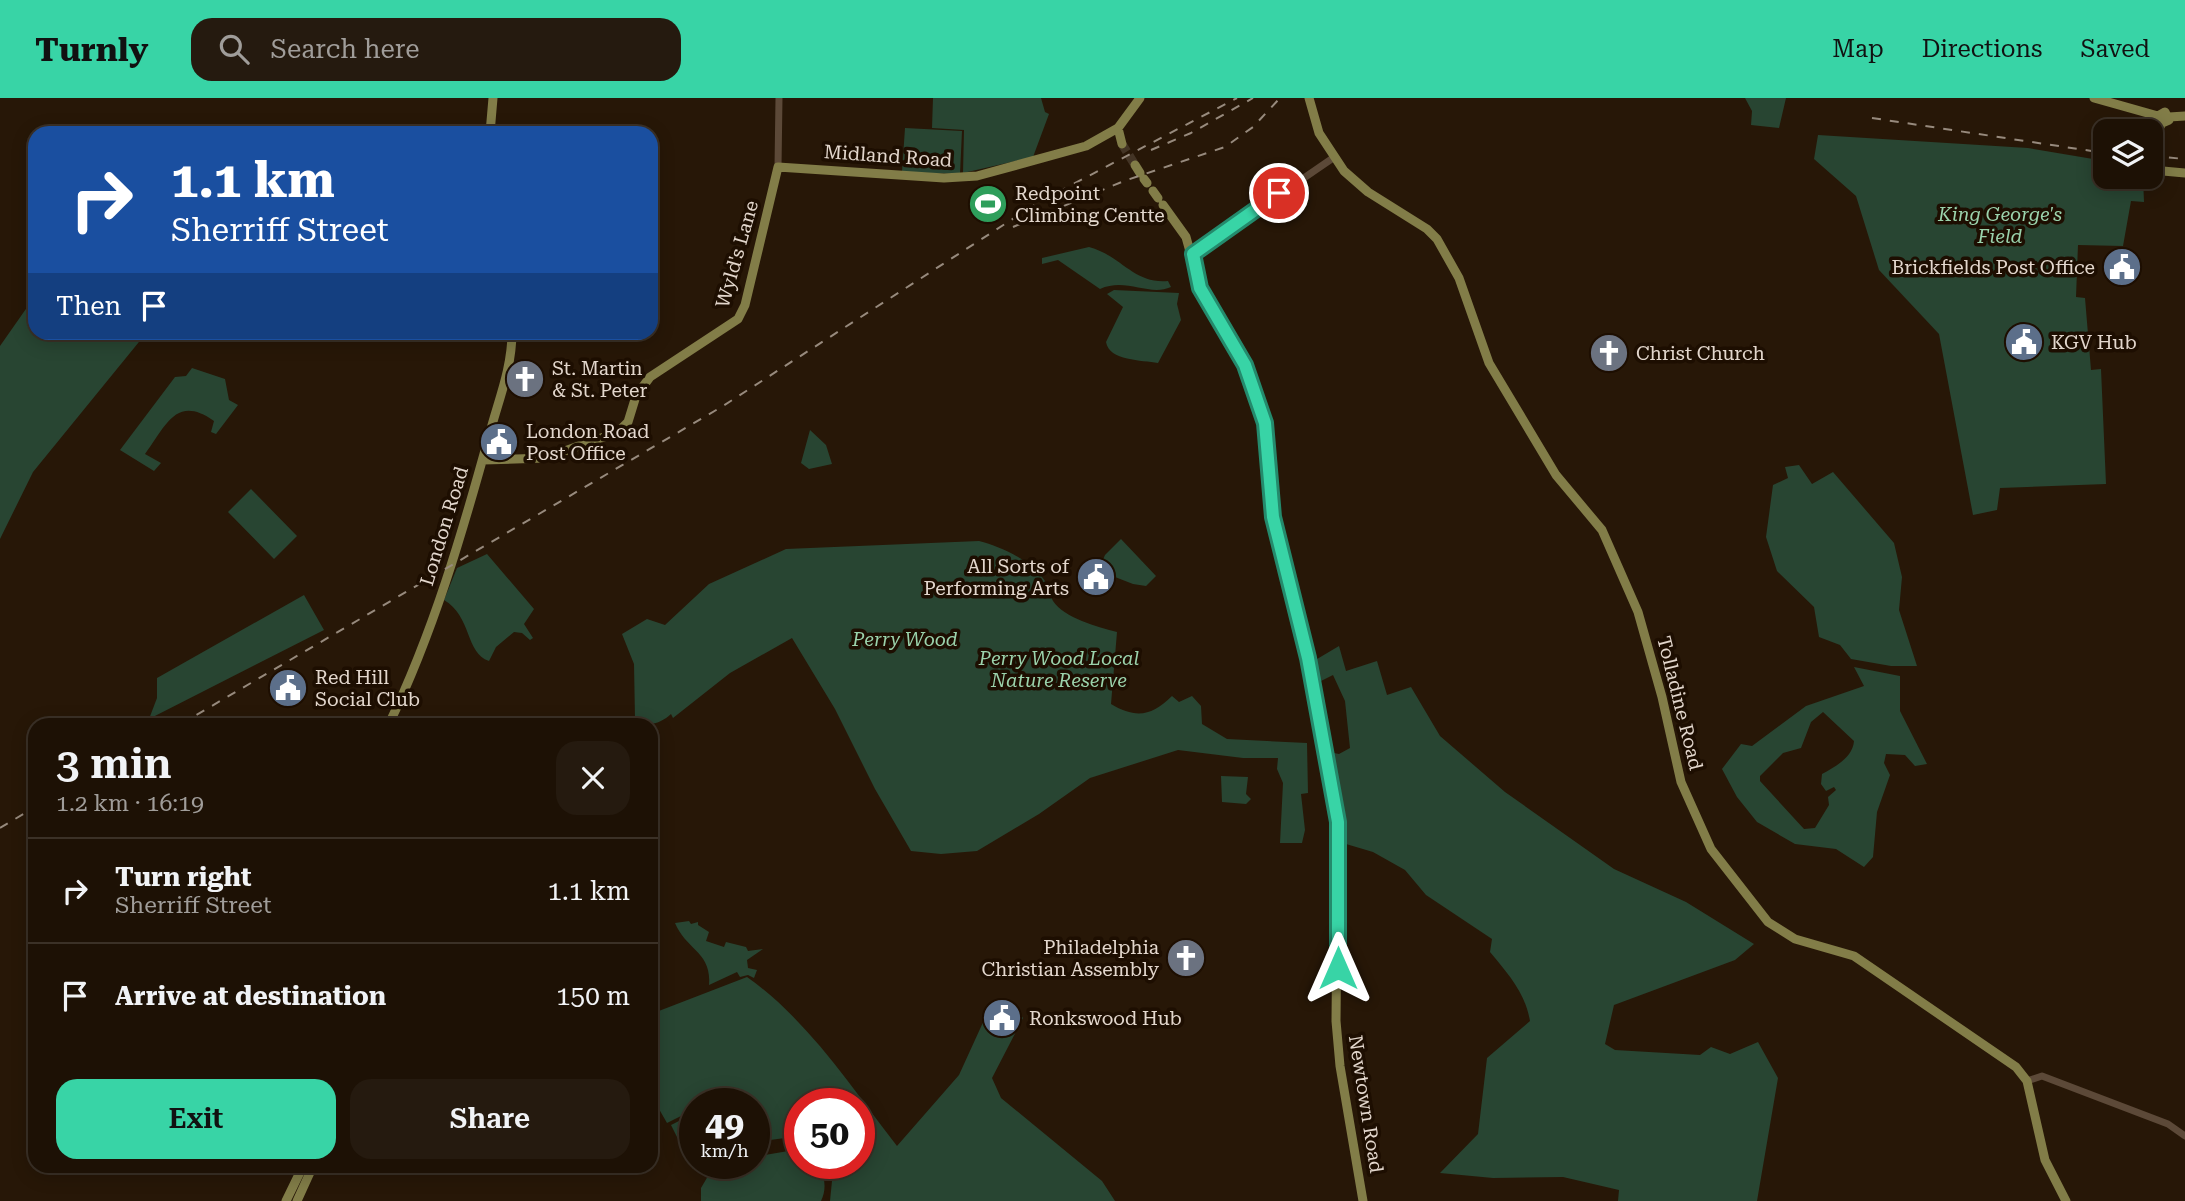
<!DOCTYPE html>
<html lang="en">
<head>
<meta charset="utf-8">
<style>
	body { margin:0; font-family:"Roboto Serif",serif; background:#251a0f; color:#f1f3f6; height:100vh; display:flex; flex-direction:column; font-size:26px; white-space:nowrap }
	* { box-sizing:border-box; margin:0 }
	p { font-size:23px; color:#a09d9a }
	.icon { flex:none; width:38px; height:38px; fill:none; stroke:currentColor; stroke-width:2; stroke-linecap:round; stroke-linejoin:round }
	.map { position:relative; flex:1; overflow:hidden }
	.side { position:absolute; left:28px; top:620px; width:630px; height:455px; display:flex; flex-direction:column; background:#1d1105; border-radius:21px; box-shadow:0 4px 18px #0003,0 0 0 2px #3b3127 }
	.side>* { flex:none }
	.hud { position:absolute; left:28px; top:28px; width:630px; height:214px; border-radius:21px; box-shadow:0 4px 18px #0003,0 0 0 2px #3b3127; background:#1a4fa0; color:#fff; overflow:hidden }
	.tools { position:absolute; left:2093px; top:21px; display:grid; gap:14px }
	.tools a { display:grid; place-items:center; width:70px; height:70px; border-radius:14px; background:#1d1105; box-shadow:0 4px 18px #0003,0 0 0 2px #3b3127; font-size:35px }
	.speed { position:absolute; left:679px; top:990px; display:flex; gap:14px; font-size:35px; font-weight:700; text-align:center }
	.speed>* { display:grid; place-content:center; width:91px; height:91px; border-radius:50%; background:#1d1105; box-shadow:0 4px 18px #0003,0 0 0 2px #3b3127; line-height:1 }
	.speed small { font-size:18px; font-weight:400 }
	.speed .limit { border:10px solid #d22; background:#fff; color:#111 }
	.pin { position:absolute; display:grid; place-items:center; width:60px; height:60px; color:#fff; margin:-30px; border:4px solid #fff; border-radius:50%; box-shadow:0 2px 7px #0007 }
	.me { position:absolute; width:77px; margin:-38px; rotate:0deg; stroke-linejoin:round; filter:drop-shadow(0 0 5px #0008) }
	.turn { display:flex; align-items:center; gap:24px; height:147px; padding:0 28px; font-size:32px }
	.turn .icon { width:91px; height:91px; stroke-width:2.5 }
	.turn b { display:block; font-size:49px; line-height:60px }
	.then { display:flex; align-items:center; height:66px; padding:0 28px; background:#0003; gap:14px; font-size:26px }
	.round { display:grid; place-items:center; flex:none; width:74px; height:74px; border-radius:21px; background:#251a0f }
	.summary { display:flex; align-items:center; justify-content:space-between; height:119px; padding:0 28px }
	h1 { font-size:42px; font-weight:600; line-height:52px }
	.primary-button { display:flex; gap:14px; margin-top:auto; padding:14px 28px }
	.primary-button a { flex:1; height:80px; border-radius:21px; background:#38d4a6; color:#111; font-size:28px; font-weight:600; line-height:80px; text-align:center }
	.primary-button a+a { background:#251a0f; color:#f1f3f6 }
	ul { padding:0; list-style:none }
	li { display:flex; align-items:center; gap:21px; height:105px; padding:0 28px; border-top:2px solid #3b3127 }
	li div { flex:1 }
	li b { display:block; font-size:26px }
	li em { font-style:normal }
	header { display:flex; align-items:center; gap:42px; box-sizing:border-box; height:98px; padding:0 35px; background:#38d4a6; color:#111 }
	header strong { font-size:33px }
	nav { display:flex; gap:38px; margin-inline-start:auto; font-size:24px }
	.search { width:490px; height:63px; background:#251a0f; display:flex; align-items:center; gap:18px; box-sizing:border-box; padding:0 24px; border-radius:21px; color:#a09d9a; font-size:26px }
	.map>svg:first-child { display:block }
	.green { fill:#284532; fill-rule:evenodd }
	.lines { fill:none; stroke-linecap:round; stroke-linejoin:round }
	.major-tunnel { stroke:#433425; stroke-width:9; stroke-dasharray:9 4.5; stroke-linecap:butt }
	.minor { stroke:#5c4938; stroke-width:7 }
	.major { stroke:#827d48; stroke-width:9 }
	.rail { stroke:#978a7d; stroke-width:2; stroke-dasharray:9 9; stroke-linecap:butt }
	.route-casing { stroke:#248a6c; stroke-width:18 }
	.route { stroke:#38d4a6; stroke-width:12 }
	.labels { text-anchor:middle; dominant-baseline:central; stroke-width:7; stroke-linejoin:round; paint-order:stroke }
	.street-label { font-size:19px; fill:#e3d7cd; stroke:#1d0e01 }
	.poi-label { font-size:19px; fill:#e3d7cd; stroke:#1d0e01; text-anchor:start }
	.park-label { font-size:19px; font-style:italic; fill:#9bd3ac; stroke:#1d0e01 }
</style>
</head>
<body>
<header>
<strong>Turnly</strong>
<div class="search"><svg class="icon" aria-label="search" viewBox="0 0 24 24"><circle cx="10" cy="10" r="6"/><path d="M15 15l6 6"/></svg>Search here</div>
<nav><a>Map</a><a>Directions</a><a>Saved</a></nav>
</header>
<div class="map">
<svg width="2185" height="1103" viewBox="0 0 2185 1103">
	<rect width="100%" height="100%" fill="#271707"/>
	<path class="green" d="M933,0H1041L1045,14L1049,16L1033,59L963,75L964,32L932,30Z
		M1745,0H1786L1779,30L1751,27L1752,13Z
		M905,30L962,33L960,76L902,74Z
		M1818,37L2028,50L2105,63V79H2143L2144,104L2131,103L2123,148L2078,147L2076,199L2085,200L2091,272L2101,271L2106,386L2000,390L1997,412L1973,417L1939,236L1879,172L1856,98L1814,61Z
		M1089,149C1122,158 1133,186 1168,183L1171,189C1149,199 1126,179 1100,191L1058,162L1042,166V160Z
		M1114,192L1179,195L1177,206L1181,222L1158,265C1142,262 1109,263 1106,244L1123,209L1107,196Z
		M35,198V234H137L143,239L33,374L0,441V248Z
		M192,270L225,281L229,302L238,307L216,336L211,334L214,323C176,296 166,328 145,356L161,365L154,373L120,352L175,279L186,278Z
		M810,332L826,347L832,366L809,371L801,365Z
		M1799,367L1812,386L1833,374L1894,445L1902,479L1899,512L1917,568H1891L1851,561L1840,547L1819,539L1814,509L1777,473L1766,439L1773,387L1788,380L1785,369Z
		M251,391L297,438L274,461L228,414Z
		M1121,441L1156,478L1146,488L1133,486L1115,479L1112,484L1101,478L1103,474L1099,471L1105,457Z
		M979,443C1005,450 1038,465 1050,492C1051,495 1051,500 1053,503C1064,520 1098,529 1117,534L1111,606C1136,621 1152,618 1172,598L1179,604L1192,598L1201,608L1202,626L1227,641L1307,645L1308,695L1301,696L1305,732L1302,745H1280L1283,685L1277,671L1278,660H1243L1178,652L1090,680L1039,716L977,753L941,756L911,753L875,691L835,611L792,540L730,575L673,620L671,616C660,626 647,630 635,621L634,566L622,536L647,521L665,527L709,486L786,451Z
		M487,456L534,511L524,526L533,540L530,542L522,535L514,534L496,549L489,563C465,555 472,518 444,502L457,470Z
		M304,497L324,532L149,621L157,600V580Z
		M1339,548L1346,573L1377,563L1387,597L1411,589L1440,638L1505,694L1614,771L1686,804L1754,846L1735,862L1614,907L1605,946L1615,952L1700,957L1711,949L1730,956L1758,944L1778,980L1757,1103H1618L1619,1092L1563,1079L1493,1080L1440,1075L1478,1036L1487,960L1530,923C1525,894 1508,876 1490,854L1492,841L1426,797L1405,772L1373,754L1346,746L1329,654L1339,656L1350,650L1345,603L1333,577L1317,585L1312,564Z
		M1854,569L1900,578V613L1927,666L1915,668L1905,657L1886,656L1884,665L1890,677L1877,714L1873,759L1864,769L1836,751L1795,746L1757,724L1737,699L1722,671L1741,646L1752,648L1806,608L1864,588ZM1823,614L1854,643C1853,659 1835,669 1822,676L1821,686L1826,693L1834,689L1836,692L1828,699L1829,707L1815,730L1804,731L1760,683V678L1783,655L1801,650L1811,624Z
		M1221,678L1248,679L1246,696L1251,701L1246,706L1222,704Z
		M689,823L691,826L698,824V827L709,834L706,843L724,849L726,844L746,849L748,853L763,851L747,862L748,870L757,872L754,880L748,877L740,879L737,874L709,887C712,854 686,852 675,825Z
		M747,879C809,923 851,989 897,1048L959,977L985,920L999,933L1021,917L1023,920L992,980L1001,1000L1102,1083L1115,1103H830L832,1083L826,1066H859V1006H800V1038L770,1042L754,1016V1006H748L737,990L705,1006H695V1011L667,1025L651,997V916Z
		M695,1015V1066H703L693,1071L671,1027Z
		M800,1051V1066H818C825,1077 827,1091 821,1103H701V1090L715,1066H754V1059Z"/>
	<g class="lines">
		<path class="major-tunnel" d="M1122,46L1135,67"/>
		<path class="minor" d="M778,69L779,0
			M1193,156L1333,60
			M2027,983L2042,978L2168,1026L2185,1038"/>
		<path class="major" d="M1309,0L1319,35L1344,73L1368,94L1427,131L1437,141L1459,180L1489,265L1556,377L1602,432L1638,514L1662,599L1681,684L1711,751L1768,824L1795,841L1854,858L2016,969L2027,983L2045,1062L2066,1103
			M2094,0L2158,18L2165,14L2169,22L2162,25
			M2169,19L2185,18
			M2162,25L2156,36L2152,72L2185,75
			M1118,30L1122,46
			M490,35L493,0
			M1135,67L1140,75
			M1144,81L1147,85
			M1153,93L1158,100
			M1163,107L1186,139L1200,190L1245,267L1265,325L1273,420L1308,560L1338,724L1336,923L1340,968L1363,1103
			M483,362L545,360L618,334L628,324L636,298L650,279L738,221L745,207L778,69L944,80L977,78L1086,48L1118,30L1140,0
			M389,626C433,535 462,436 489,338C498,303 512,271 512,234
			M286,1103L303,1068
			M297,1103L313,1068"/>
		<path class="rail" d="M1872,20L2105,55
			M1151,52L1191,35L1253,0
			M2151,58L2185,61
			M1013,129L1124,83L1225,49L1253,29L1280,0
			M181,626L723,308L1039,104L1237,0
			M0,730L35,709"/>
	</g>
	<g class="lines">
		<g class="route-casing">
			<path id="route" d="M1279,95L1193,156L1200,190L1245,267L1265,325L1273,419L1308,560L1338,724V870"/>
		</g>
		<use href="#route" class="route"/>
	</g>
	<defs>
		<g id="stadium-disc" transform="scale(2.0125)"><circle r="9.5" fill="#2e9e5b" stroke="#1d0e01"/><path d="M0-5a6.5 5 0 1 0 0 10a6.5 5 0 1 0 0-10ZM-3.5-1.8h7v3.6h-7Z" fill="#fff"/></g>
		<g id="civic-disc" transform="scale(2.0125)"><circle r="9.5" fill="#5c6f8a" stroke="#1d0e01"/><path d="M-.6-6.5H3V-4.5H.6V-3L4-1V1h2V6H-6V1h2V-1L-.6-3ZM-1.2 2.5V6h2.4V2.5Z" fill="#fff"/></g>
		<g id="church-disc" transform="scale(2.0125)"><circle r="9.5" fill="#6b7280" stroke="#1d0e01"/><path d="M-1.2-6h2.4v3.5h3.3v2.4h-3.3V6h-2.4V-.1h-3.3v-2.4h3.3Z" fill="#fff"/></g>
	</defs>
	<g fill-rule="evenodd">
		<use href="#stadium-disc" x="988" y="106"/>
		<use href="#civic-disc" x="2122" y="169"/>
		<use href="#civic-disc" x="2024" y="244"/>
		<use href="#church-disc" x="1609" y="255"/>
		<use href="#church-disc" x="525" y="281"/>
		<use href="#civic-disc" x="499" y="344"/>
		<use href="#civic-disc" x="1096" y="479"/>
		<use href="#civic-disc" x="288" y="590"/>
		<use href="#church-disc" x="1186" y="860"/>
		<use href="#civic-disc" x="1002" y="920"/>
	</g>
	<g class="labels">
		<g class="street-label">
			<text transform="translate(888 58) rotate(4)">Midland Road</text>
			<text transform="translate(737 156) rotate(-74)">Wyld's Lane</text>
			<text transform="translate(444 428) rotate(-73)">London Road</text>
			<text transform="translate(1680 605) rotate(76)">Tolladine Road</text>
			<text transform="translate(1366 1006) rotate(81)">Newtown Road</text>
		</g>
		<g class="poi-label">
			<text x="1015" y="95">Redpoint<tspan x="1015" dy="22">Climbing Centte</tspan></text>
			<text x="2095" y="169" text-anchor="end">Brickfields Post Office</text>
			<text x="2051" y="244">KGV Hub</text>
			<text x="1636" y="255">Christ Church</text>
			<text x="552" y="270">St. Martin<tspan x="552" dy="22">&amp; St. Peter</tspan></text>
			<text x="526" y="333">London Road<tspan x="526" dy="22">Post Office</tspan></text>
			<text x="1069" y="468" text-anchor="end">All Sorts of<tspan x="1069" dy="22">Performing Arts</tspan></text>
			<text x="315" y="579">Red Hill<tspan x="315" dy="22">Social Club</tspan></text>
			<text x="1159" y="849" text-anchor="end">Philadelphia<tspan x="1159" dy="22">Christian Assembly</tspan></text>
			<text x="1029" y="920">Ronkswood Hub</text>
		</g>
		<g class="park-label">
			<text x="2000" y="116">King George's<tspan x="2000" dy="22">Field</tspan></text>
			<text x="905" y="541">Perry Wood</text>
			<text x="1059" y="560">Perry Wood Local<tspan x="1059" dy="22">Nature Reserve</tspan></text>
		</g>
	</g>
</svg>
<div class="tools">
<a><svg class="icon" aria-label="layers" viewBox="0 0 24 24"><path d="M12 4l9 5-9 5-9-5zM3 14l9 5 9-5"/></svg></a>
</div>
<div class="speed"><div>49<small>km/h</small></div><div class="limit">50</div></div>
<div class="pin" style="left:1279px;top:95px;background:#d93025"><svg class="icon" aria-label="arrive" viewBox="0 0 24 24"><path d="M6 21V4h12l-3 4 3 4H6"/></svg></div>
<svg class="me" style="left:1338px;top:870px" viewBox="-20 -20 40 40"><path d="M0-17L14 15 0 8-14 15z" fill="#38d4a6" stroke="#fff" stroke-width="4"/></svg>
<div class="hud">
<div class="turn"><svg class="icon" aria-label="right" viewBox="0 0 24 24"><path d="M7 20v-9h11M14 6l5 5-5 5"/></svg><div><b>1.1 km</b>Sherriff Street</div></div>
<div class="then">Then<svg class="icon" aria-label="arrive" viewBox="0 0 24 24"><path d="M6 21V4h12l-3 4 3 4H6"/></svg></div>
</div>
<section class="side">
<div class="summary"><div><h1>3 min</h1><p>1.2 km · 16:19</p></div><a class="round"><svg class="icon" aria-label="close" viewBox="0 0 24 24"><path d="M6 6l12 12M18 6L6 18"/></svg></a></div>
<ul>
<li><svg class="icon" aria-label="right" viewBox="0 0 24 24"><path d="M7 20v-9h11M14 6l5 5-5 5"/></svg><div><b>Turn right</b><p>Sherriff Street</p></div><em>1.1 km</em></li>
<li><svg class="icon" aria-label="arrive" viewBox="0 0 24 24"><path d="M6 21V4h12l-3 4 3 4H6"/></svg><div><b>Arrive at destination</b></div><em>150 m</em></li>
</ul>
<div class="primary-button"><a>Exit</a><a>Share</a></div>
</section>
</div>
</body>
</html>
